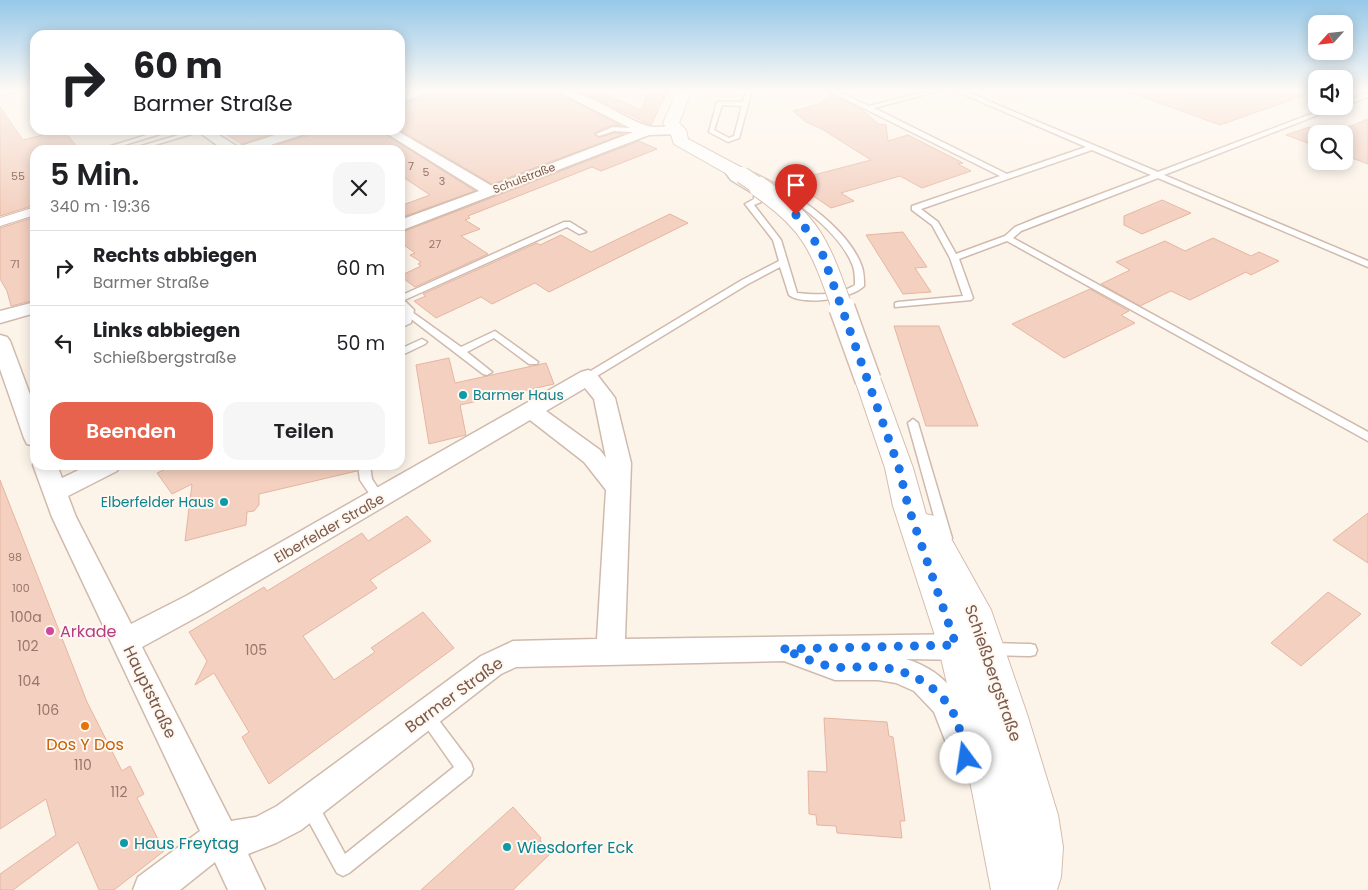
<!DOCTYPE html>
<html lang="de">
<head>
<meta charset="utf-8">
<style>
	body { margin:0; font-family:Poppins,sans-serif; background:#f6f6f6; color:#202124; height:100vh; display:flex; flex-direction:column; font-size:19px; white-space:nowrap }
	* { box-sizing:border-box; margin:0 }
	p { font-size:16px; color:#757577 }
	.icon { flex:none; width:28px; height:28px; fill:none; stroke:currentColor; stroke-width:2; stroke-linecap:round; stroke-linejoin:round }
	.map { position:relative; flex:1; overflow:hidden }
	.panel { position:absolute; left:30px; top:145px; width:375px; height:325px; display:flex; flex-direction:column; background:#fff; border-radius:15px; box-shadow:0 2px 12px #0003 }
	.panel>* { flex:none }
	.guide { position:absolute; left:30px; top:30px; width:375px; height:105px; border-radius:15px; box-shadow:0 2px 12px #0003; background:#fff; color:#202124; overflow:hidden }
	.needle { width:32px; rotate:243deg }
	.controls { position:absolute; left:1308px; top:15px; display:grid; gap:10px }
	.controls a { display:grid; place-items:center; width:45px; height:45px; border-radius:10px; background:#fff; box-shadow:0 2px 12px #0003; font-size:25px }
	.pin { position:absolute; display:grid; place-items:center; width:42px; height:42px; color:#fff; margin:-51px -21px; border-radius:50% 50% 50% 0; rotate:-45deg; box-shadow:0 0 5px #0007 }
	.pin .icon { rotate:45deg }
	.me { position:absolute; width:55px; margin:-28px; rotate:346deg; stroke-linejoin:round; filter:drop-shadow(0 0 4px #0008) }
	.turn { display:flex; align-items:center; gap:18px; height:105px; padding:0 20px; font-size:22px }
	.turn .icon { width:65px; height:65px; stroke-width:2.5 }
	.turn b { display:block; font-size:35px; line-height:42px }
	.round { display:grid; place-items:center; flex:none; width:52px; height:52px; border-radius:15px; background:#f6f6f6 }
	.summary { display:flex; align-items:center; justify-content:space-between; height:85px; padding:0 20px }
	h1 { font-size:30px; font-weight:600; line-height:38px }
	.primary-button { display:flex; gap:10px; margin-top:auto; padding:10px 20px }
	.primary-button a { flex:1; height:58px; border-radius:15px; background:#e8634d; color:#fff; font-size:20px; font-weight:600; line-height:58px; text-align:center }
	.primary-button a+a { background:#f6f6f6; color:#202124 }
	ul { padding:0; list-style:none }
	li { display:flex; align-items:center; gap:15px; height:75px; padding:0 20px; border-top:1px solid #e0e0e0 }
	li div { flex:1 }
	li b { display:block; font-size:19px }
	li em { font-style:normal }
	.map>svg:first-child { display:block }
	.building { fill:#f3d0c0; stroke:#e6b5a0 }
	.lines { fill:none; stroke-linecap:round; stroke-linejoin:round }
	.service-casing { stroke:#d0baad; stroke-width:3 }
	.pedestrian-casing { stroke:#d0baad; stroke-width:2 }
	.minor-casing { stroke:#d0baad; stroke-width:3 }
	.secondary-casing { stroke:#d6bcad; stroke-width:2 }
	.service { fill:#fff; fill-rule:evenodd }
	.pedestrian { fill:#fff; fill-rule:evenodd }
	.minor { fill:#fff; fill-rule:evenodd }
	.secondary { fill:#fff; fill-rule:evenodd }
	.secondary-bridge-far2-casing { stroke:#d6bcad; stroke-width:18; stroke-linecap:butt }
	.secondary-bridge-far1-casing { stroke:#d6bcad; stroke-width:22; stroke-linecap:butt }
	.secondary-bridge-casing { stroke:#d6bcad; stroke-width:28; stroke-linecap:butt }
	.secondary-bridge-far2 { stroke:#fff; stroke-width:16 }
	.secondary-bridge-far1 { stroke:#fff; stroke-width:20 }
	.secondary-bridge { stroke:#fff; stroke-width:25 }
	.route { stroke:#1a73e8; stroke-width:9; stroke-dasharray:0 16.2 }
	.culture-dot { fill:#0f9aa8; stroke:#fff8f0; stroke-width:2 }
	.hotel-dot { fill:#d1479c; stroke:#fff8f0; stroke-width:2 }
	.food-dot { fill:#e8710a; stroke:#fff8f0; stroke-width:2 }
	.labels { text-anchor:middle; dominant-baseline:central; stroke-width:4; stroke-linejoin:round; paint-order:stroke }
	.number-label { font-size:11px; fill:#987668 }
	.far-street-label { font-size:11px; fill:#79584b; stroke:#fff8f0 }
	.culture-label { font-size:14px; fill:#0d838f; stroke:#fff8f0; text-anchor:start }
	.street-label { font-size:14px; fill:#79584b; stroke:#fff8f0 }
	.near-number-label { font-size:14px; fill:#987668 }
	.near-hotel-label { font-size:16px; fill:#b23c85; stroke:#fff8f0; text-anchor:start }
	.near-street-label { font-size:16px; fill:#79584b; stroke:#fff8f0 }
	.near-food-label { font-size:16px; fill:#c56008; stroke:#fff8f0 }
	.near-culture-label { font-size:16px; fill:#0d838f; stroke:#fff8f0; text-anchor:start }
</style>
</head>
<body>
<div class="map">
<svg width="1368" height="890" viewBox="0 0 1368 890">
	<rect width="100%" height="100%" fill="#fdf4e9"/>
	<path class="building" d="M435,90H553L621,126L612,125L595,132L594,134L598,138L614,133L624,134L492,184L400,130V104L432,94Z
		M571,90H595L641,110L649,90H668L651,125L591,97Z
		M1129,90H1311V93L1220,125L1129,92Z
		M831,94L864,111L878,124L886,125L888,141L908,135L963,163L958,164L971,171L922,188L900,176L841,193L854,201L831,208L791,181L871,160L822,129L806,122L793,111L819,104Z
		M0,107L23,140L63,130L80,150H35V205L0,216Z
		M1368,119V164L1344,155V134H1332Z
		M1309,127L1329,134H1316V146L1286,135Z
		M219,130H284L242,144Z
		M311,130H379L475,191L400,218V206L430,195L400,175V150H261L309,135Z
		M639,141L657,149L601,171L592,167L468,216L470,218L465,220L480,229L461,236L488,254L415,287L400,276L421,266L418,264L421,262L410,255L415,253L400,242V233Z
		M1162,200L1191,213L1142,234L1124,225V216Z
		M670,214L688,223L549,292L535,283L492,304L481,297L436,318L414,301L426,296L423,294L537,243L540,245L561,235L591,252Z
		M35,217V300L11,306L7,291L0,279V228Z
		M903,232L927,267L915,268L931,292L903,294L866,235Z
		M1213,238L1251,256L1259,252L1279,261L1251,275L1246,272L1190,300L1171,291L1140,306L1101,284L1130,270L1116,262L1165,241L1185,251Z
		M1090,289L1129,311L1121,315L1135,323L1064,358L1012,324Z
		M894,326H939L978,426H926Z
		M449,358L455,383L546,363L554,384L460,405L466,435L429,444L416,365Z
		M174,465H356L357,471L259,494V505L254,511L247,512L246,525L185,541L192,484L172,494L157,473Z
		M0,480L87,702L122,771L130,766L144,794L137,798L164,851L114,890H99L78,842L13,890H0V874L56,835L46,799L0,829Z
		M1368,513V563L1333,540Z
		M407,516L431,541L370,580L377,588L303,636L334,680L375,652L371,648L423,612L454,648L269,784L242,737L249,732L214,673L195,685L207,661L189,632L264,587L267,591L362,533L368,541Z
		M1328,592L1361,614L1301,666L1271,643Z
		M824,718L887,722L889,736L893,737L905,821H900L902,838L837,833L836,826L817,825L816,815L809,814L808,771L827,772Z
		M513,807L541,838L540,840L550,854L513,890H421Z"/>
	<g class="lines">
		<g class="service-casing">
			<path id="service" d="M746,90H752L739,138L728,142L709,132L717,102H743ZM722,105L742,106L734,136L729,138L714,130Z
				M827,90H834L869,106L932,90H942L874,108L1007,174L1086,147L954,90H962L1158,172L1332,106H1341L1164,175L1368,261V267L1158,178L1021,231L1013,238L1368,432V441L1007,241L959,259L973,298L971,300L895,307V303L898,302L963,296L950,258L932,225L912,210V206L1000,176ZM1092,150L1151,175L1037,218L1015,227L1005,236L956,254L938,222L921,209Z
				M1368,93V97L1344,106V102Z
				M613,127L647,129L650,131L647,133L614,131L599,136L596,134Z
				M163,130H173L108,150H98Z
				M195,130H205L138,150H128Z
				M721,161C766,173 846,220 862,267C864,273 864,280 864,286C852,299 803,306 789,295L780,267L748,284L592,379H584L583,377L584,375L742,280L779,261L773,240L745,204L754,199V194L731,180L718,163ZM729,168C770,181 837,224 853,266C855,272 855,279 855,285C837,296 817,295 797,293L781,240L754,205L761,202L762,193L737,176Z
				M564,222H570L586,232L579,234L567,227L400,302V296Z
				M405,307L461,347L495,331L538,362L537,364H529L494,338L467,352L492,372L487,375L483,374L402,312V308Z
				M422,339L427,342L425,344L400,356V349Z
				M913,419L918,423L952,538L950,542L946,543L942,542L940,538L908,423Z
				M358,465H370L372,479L385,499L383,502H375L360,480Z
				M991,643L1030,644L1035,645L1037,650L1035,655L1030,656L991,655L986,654L984,649L986,644Z
				M426,708L431,710L471,763L473,769L471,775L349,873L343,876L337,873L303,811L301,805L303,799L309,797L315,799L345,854L454,767L421,720L418,715L421,710Z"/>
		</g>
		<g class="pedestrian-casing">
			<path id="pedestrian" d="M0,90H20L0,96Z
				M35,207V215L0,226V218Z"/>
		</g>
		<g class="minor-casing">
			<path id="minor" d="M415,90H433L431,92L400,102V94Z
				M555,90C588,89 616,116 648,126C658,130 677,121 684,130L678,134L649,135L400,231V220L479,191L381,130H396L492,186L636,131Z
				M196,130H211L238,147L290,130H309L308,133L255,150H224Z
				M400,301L406,302L414,310L411,323L400,328Z
				M35,302V313L0,323V311Z
				M0,335L7,337L10,341L35,408V446L27,444L24,438L0,369Z
				M588,370L595,372L615,398L631,463L625,639L969,634L979,638L983,647L979,656L969,660L906,659C951,673 966,704 979,747L974,758L963,763L952,758L934,712L914,691L896,683L878,680H835L784,661L516,667L501,674L301,830L276,843L248,854L265,890H228L215,862L180,890H133L138,877L200,831L52,517L33,465L35,462V465H57L62,478L89,465H121L117,471L68,496L76,517L131,624L186,596L581,372ZM585,388L594,399L606,458L600,450L546,411ZM530,420L584,462L606,490L597,639L513,641L481,656L277,806L256,817L231,821L142,647L206,612Z"/>
		</g>
		<g class="secondary-casing">
			<path id="secondary" d="M678,90H692L679,123L686,130L688,139L748,171L751,175L748,179H736L674,144L670,132L663,123Z
				M868,372L877,374L881,380L913,468L926,514L939,517L991,610L1027,714L1058,815L1063,847L1061,877L1057,890H991L972,791L938,645L893,506L885,468L855,380L859,374Z"/>
		</g>
		<use href="#service" class="service"/>
		<use href="#pedestrian" class="pedestrian"/>
		<use href="#minor" class="minor"/>
		<use href="#secondary" class="secondary"/>
		<g class="secondary-bridge-far2-casing">
			<path id="secondary-bridge-far2" d="M742,175L761,188"/>
		</g>
		<g class="secondary-bridge-far1-casing">
			<path id="secondary-bridge-far1" d="M759,187C814,224 821,250 843,310"/>
		</g>
		<g class="secondary-bridge-casing">
			<path id="secondary-bridge" d="M842,308L868,380"/>
		</g>
		<use href="#secondary-bridge-far2" class="secondary-bridge-far2"/>
		<use href="#secondary-bridge-far1" class="secondary-bridge-far1"/>
		<use href="#secondary-bridge" class="secondary-bridge"/>
	</g>
	<linearGradient id="sky" x2="0" y2="1"><stop stop-color="#96c8e8"/><stop offset="0.42" stop-color="#fefaf5"/><stop offset="1" stop-color="#fefaf5" stop-opacity="0"/></linearGradient>
	<rect width="1368" height="214" fill="url(#sky)"/>
	<g class="lines">
		<path class="route" d="M796,215L821,250L899,468L908,506L956,645L782,649C799,655 819,666 837,667C851,669 865,665 879,667C912,670 944,689 957,721C961,733 963,746 966,758"/>
	</g>
	<g class="culture-dot">
		<circle cx="463" cy="395" r="5"/>
		<circle cx="224" cy="502" r="5"/>
		<circle cx="124" cy="843" r="5"/>
		<circle cx="507" cy="847" r="5"/>
	</g>
	<circle class="hotel-dot" cx="50" cy="631" r="5"/>
	<circle class="food-dot" cx="85" cy="726" r="5"/>
	<g class="labels">
		<g class="number-label">
			<text x="411" y="166">7</text>
			<text x="426" y="172">5</text>
			<text x="18" y="176">55</text>
			<text x="442" y="181">3</text>
			<text x="435" y="244">27</text>
			<text x="15" y="264">71</text>
			<text x="15" y="557">98</text>
			<text x="21" y="588">100</text>
		</g>
		<g class="far-street-label">
			<text transform="translate(524 178) rotate(-21)">Schulstraße</text>
		</g>
		<g class="culture-label">
			<text x="473" y="395">Barmer Haus</text>
			<text x="214" y="502" text-anchor="end">Elberfelder Haus</text>
		</g>
		<g class="street-label">
			<text transform="translate(329 528) rotate(-30)">Elberfelder Straße</text>
		</g>
		<g class="near-number-label">
			<text x="26" y="617">100a</text>
			<text x="28" y="646">102</text>
			<text x="256" y="650">105</text>
			<text x="29" y="681">104</text>
			<text x="48" y="710">106</text>
			<text x="83" y="765">110</text>
			<text x="119" y="792">112</text>
		</g>
		<g class="near-hotel-label">
			<text x="60" y="631">Arkade</text>
		</g>
		<g class="near-street-label">
			<text transform="translate(993 673) rotate(71)">Schießbergstraße</text>
			<text transform="translate(150 692) rotate(64)">Hauptstraße</text>
			<text transform="translate(454 695) rotate(-36)">Barmer Straße</text>
		</g>
		<g class="near-food-label">
			<text x="85" y="744">Dos Y Dos</text>
		</g>
		<g class="near-culture-label">
			<text x="134" y="843">Haus Freytag</text>
			<text x="517" y="847">Wiesdorfer Eck</text>
		</g>
	</g>
</svg>
<div class="controls">
<a><svg class="needle" viewBox="-14 -14 28 28"><path d="M0-13l5 13h-10z" fill="#e53935"/><path d="M0 13l5-13h-10z" fill="#757577"/></svg></a>
<a><svg class="icon" aria-label="sound" viewBox="0 0 24 24"><path d="M4 9h4l5-4v14l-5-4H4zM17 9q2 3 0 6"/></svg></a>
<a><svg class="icon" aria-label="search" viewBox="0 0 24 24"><circle cx="10" cy="10" r="6"/><path d="M15 15l6 6"/></svg></a>
</div>
<div class="pin" style="left:796px;top:215px;background:#d93025"><svg class="icon" aria-label="arrive" viewBox="0 0 24 24"><path d="M6 21V4h12l-3 4 3 4H6"/></svg></div>
<svg class="me" style="left:966px;top:758px" viewBox="-20 -20 40 40"><circle r="19" fill="#fff"/><path d="M0-13L10 11 0 6-10 11z" fill="#1a73e8"/></svg>
<div class="guide">
<div class="turn"><svg class="icon" aria-label="right" viewBox="0 0 24 24"><path d="M7 20v-9h11M14 6l5 5-5 5"/></svg><div><b>60 m</b>Barmer Straße</div></div>
</div>
<section class="panel">
<div class="summary"><div><h1>5 Min.</h1><p>340 m · 19:36</p></div><a class="round"><svg class="icon" aria-label="close" viewBox="0 0 24 24"><path d="M6 6l12 12M18 6L6 18"/></svg></a></div>
<ul>
<li><svg class="icon" aria-label="right" viewBox="0 0 24 24"><path d="M7 20v-9h11M14 6l5 5-5 5"/></svg><div><b>Rechts abbiegen</b><p>Barmer Straße</p></div><em>60 m</em></li>
<li><svg class="icon" aria-label="left" viewBox="0 0 24 24"><path d="M17 20v-9H6M10 6l-5 5 5 5"/></svg><div><b>Links abbiegen</b><p>Schießbergstraße</p></div><em>50 m</em></li>
</ul>
<div class="primary-button"><a>Beenden</a><a>Teilen</a></div>
</section>
</div>
</body>
</html>
